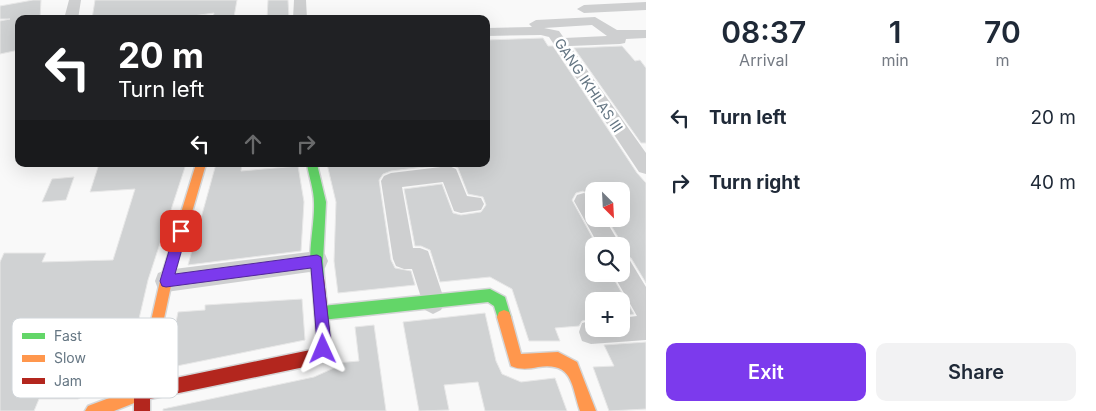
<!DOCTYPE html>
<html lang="en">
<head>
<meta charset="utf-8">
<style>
	body { margin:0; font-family:Inter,sans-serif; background:#f2f2f3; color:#1f2937; height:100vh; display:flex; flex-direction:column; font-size:19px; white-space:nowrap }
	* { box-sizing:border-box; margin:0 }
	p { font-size:16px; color:#747a83 }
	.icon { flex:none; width:28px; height:28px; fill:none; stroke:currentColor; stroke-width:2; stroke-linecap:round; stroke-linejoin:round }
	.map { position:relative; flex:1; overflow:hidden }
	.side { display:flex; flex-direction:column; background:#fff; width:450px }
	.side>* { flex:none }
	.guide { position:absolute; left:15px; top:15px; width:475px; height:152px; border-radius:10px; box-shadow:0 5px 20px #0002; background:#202124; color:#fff; overflow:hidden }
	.needle { width:32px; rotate:156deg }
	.tools { position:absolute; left:585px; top:182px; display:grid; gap:10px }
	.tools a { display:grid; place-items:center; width:45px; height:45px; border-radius:10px; background:#fff; box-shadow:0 5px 20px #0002; font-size:25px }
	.pin { position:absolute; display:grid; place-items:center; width:42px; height:42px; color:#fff; margin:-21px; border-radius:10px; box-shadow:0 2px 8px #0006 }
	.me { position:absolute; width:55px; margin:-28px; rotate:359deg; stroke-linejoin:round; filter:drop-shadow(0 0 4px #0008) }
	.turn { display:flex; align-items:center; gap:18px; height:105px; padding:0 20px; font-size:22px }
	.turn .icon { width:65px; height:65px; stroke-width:2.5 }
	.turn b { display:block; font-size:35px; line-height:42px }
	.lanes { display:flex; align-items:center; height:48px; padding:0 20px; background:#0003; justify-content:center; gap:25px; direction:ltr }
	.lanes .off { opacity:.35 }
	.eta { display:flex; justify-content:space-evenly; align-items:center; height:85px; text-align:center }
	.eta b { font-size:30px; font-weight:600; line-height:35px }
	.action { display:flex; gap:10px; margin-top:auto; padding:10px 20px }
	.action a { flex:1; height:58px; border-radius:10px; background:#7c3aed; color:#fff; font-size:20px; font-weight:600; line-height:58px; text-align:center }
	.action a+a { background:#f2f2f3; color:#1f2937 }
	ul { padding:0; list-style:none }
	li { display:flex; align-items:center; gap:15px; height:65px; padding:0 20px }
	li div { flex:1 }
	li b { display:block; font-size:19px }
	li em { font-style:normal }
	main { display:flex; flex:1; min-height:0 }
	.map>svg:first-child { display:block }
	.building { fill:#d0d2d3; stroke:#e8e8e8 }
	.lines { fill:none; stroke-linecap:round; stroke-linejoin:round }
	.fast-casing { stroke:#d5d6d7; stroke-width:3 }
	.slow-casing { stroke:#d5d6d7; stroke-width:3 }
	.jam-casing { stroke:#d5d6d7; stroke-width:3 }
	.street { fill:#cecfd0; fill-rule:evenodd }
	.fast { fill:#63d668; fill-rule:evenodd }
	.slow { fill:#ff974d; fill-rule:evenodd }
	.jam { fill:#b3261e; fill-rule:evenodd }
	.route { fill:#7c3aed; stroke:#51269a }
	.labels { text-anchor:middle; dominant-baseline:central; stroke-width:5; stroke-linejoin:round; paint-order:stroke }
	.far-street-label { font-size:14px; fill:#657683; stroke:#fff }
	.key { fill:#fff; stroke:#d1d6da; stroke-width:1 }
	.key-label { font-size:14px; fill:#657683 }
</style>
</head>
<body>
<main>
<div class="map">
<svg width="646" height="411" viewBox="0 0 646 411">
	<rect width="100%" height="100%" fill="#f9f9f9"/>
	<path class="building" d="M33,0H41L40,19H19V50L0,54V21L10,19H0V6Z
		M95,0H237L234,17L213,18L214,13L172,19H92Z
		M268,0H288L289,19H267Z
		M543,38L548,46H553L637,173L646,183V283L631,258L621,254L623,245L607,219H621V191H594V198L583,191L576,193L572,200L597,246H594V274H611L634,314L621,316V301H594V318L582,321L579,326L555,328L560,341H529L512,289L490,277L440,282L430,250L421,246H415L404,189L442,184L453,213L461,215L481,212L486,205L483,197L468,194L458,168L449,164L391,171L383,174L379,180L391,260L395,268L411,271L415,285L338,293L334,261L336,202L327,164H486V40Z
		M622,46L635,61L640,60L646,68V143H641L574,48Z
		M99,164H186L148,280L125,379L102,388H92L91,392L78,399H39L34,411H0V262L4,253H46L42,262L113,260L135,189L90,192Z
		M216,164H242L241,171L298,166L304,202L301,251L188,265Z
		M74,177L66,200L42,202L52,179Z
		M302,299L305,340L167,368L178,312L205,310V305Z
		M485,313L496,361L502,374L521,382L555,378L567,411H485L478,382L444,385L449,410L419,411L403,322Z
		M374,325L386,411H163V409L314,377L334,368L336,363L359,361L355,327Z
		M646,342V409L609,411L593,367L614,366L604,345Z"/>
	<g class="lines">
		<g class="fast-casing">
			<path id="fast" d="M307,164H317L326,202L323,261L324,278L322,282L318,284L314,282C305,262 315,226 314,203C314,190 309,177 307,164Z
				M490,289L505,297L511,317L509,322L504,324L499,322L494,306L488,302L322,320L317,318L315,313L317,308L322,306Z"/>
		</g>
		<g class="slow-casing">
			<path id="slow" d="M196,164H206L172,281L147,398L114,411H85L88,406L136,388L160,281Z
				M504,310L509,312L511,317L521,354L558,352L577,362L596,411H580C571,384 573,362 538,367C529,369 520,370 511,366L497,317L499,312Z"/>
		</g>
		<g class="jam-casing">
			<path id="jam" d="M318,272L322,274L324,278L331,343L326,359L314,365L150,399V411H134V393L137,388L142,385L315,349L317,343L312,278L314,274Z"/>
		</g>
		<path class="street" d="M69,0H81L78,19H64Z
			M294,0H306L307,19H293Z
			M646,2V10L584,13L577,9L584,5Z
			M595,17L617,30H646V38L626,39L625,43L620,44L570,46L646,153V174L639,172L549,37L541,35L486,36V28L532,27L529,24L536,20ZM592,25L607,36L564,38L559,31L544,28Z
			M449,166L456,169L467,196L481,198L484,204L481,210L461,213L454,211L443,182L402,187L413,248H420L428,251L445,302L441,310L433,314L425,310L412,269H404L396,266L393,259L381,181L384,176L391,173Z
			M584,193C597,197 594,207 594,219H605L621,246H599L574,201L577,195Z
			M317,251L325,254L328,261L325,268L317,271L166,292L158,289L155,281L158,273L166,270Z
			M621,256L629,259L646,287V340L591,344L582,341L579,332L582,323L594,320V329H621V318L637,316L613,274H621Z"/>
		<use href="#fast" class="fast"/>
		<use href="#slow" class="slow"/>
		<use href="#jam" class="jam"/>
	</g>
	<path class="route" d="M181,225L186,227L187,231L175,274L317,255L321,257L331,343L328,354L323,356L318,354L316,349L317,343L311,268L166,287L162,286L160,281L175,231L177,227Z"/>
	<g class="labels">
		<g class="far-street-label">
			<text transform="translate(589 85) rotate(56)">GANG IKHLAS III</text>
		</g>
	</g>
	<rect x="12" y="318" width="166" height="80" rx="8" class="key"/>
	<rect x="22" y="333" width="23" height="6" fill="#63d668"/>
	<rect x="22" y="355" width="23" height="7" fill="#ff974d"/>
	<rect x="22" y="378" width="23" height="6" fill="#b3261e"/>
	<g class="key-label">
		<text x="54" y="341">Fast</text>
		<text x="54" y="363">Slow</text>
		<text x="54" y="386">Jam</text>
	</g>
</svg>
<div class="tools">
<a><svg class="needle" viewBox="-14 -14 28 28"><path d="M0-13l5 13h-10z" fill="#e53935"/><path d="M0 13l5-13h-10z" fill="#747a83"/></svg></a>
<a><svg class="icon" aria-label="search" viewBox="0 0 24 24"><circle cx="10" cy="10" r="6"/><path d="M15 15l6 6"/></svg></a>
<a>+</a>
</div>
<div class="pin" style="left:181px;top:231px;background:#d93025"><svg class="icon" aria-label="arrive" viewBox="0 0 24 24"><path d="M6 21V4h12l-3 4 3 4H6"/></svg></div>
<svg class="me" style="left:323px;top:349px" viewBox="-20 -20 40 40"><path d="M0-17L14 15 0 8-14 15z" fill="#7c3aed" stroke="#fff" stroke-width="4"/></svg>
<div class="guide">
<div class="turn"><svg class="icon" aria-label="left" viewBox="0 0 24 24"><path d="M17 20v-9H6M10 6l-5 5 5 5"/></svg><div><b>20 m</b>Turn left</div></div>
<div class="lanes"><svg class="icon" aria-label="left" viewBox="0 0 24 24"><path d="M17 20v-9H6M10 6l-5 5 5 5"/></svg><svg class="icon off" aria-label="ahead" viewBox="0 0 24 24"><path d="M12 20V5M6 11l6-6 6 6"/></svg><svg class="icon off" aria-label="right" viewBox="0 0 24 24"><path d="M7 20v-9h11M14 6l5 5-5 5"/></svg></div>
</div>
</div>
<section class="side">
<div class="eta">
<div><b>08:37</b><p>Arrival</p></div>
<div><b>1</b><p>min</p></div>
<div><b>70</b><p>m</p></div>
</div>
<ul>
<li><svg class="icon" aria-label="left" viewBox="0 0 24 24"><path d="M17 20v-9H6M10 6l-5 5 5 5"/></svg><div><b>Turn left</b></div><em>20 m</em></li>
<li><svg class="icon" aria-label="right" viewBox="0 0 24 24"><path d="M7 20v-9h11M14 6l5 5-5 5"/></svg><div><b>Turn right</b></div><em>40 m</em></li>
</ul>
<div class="action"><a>Exit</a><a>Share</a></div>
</section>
</main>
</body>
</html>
